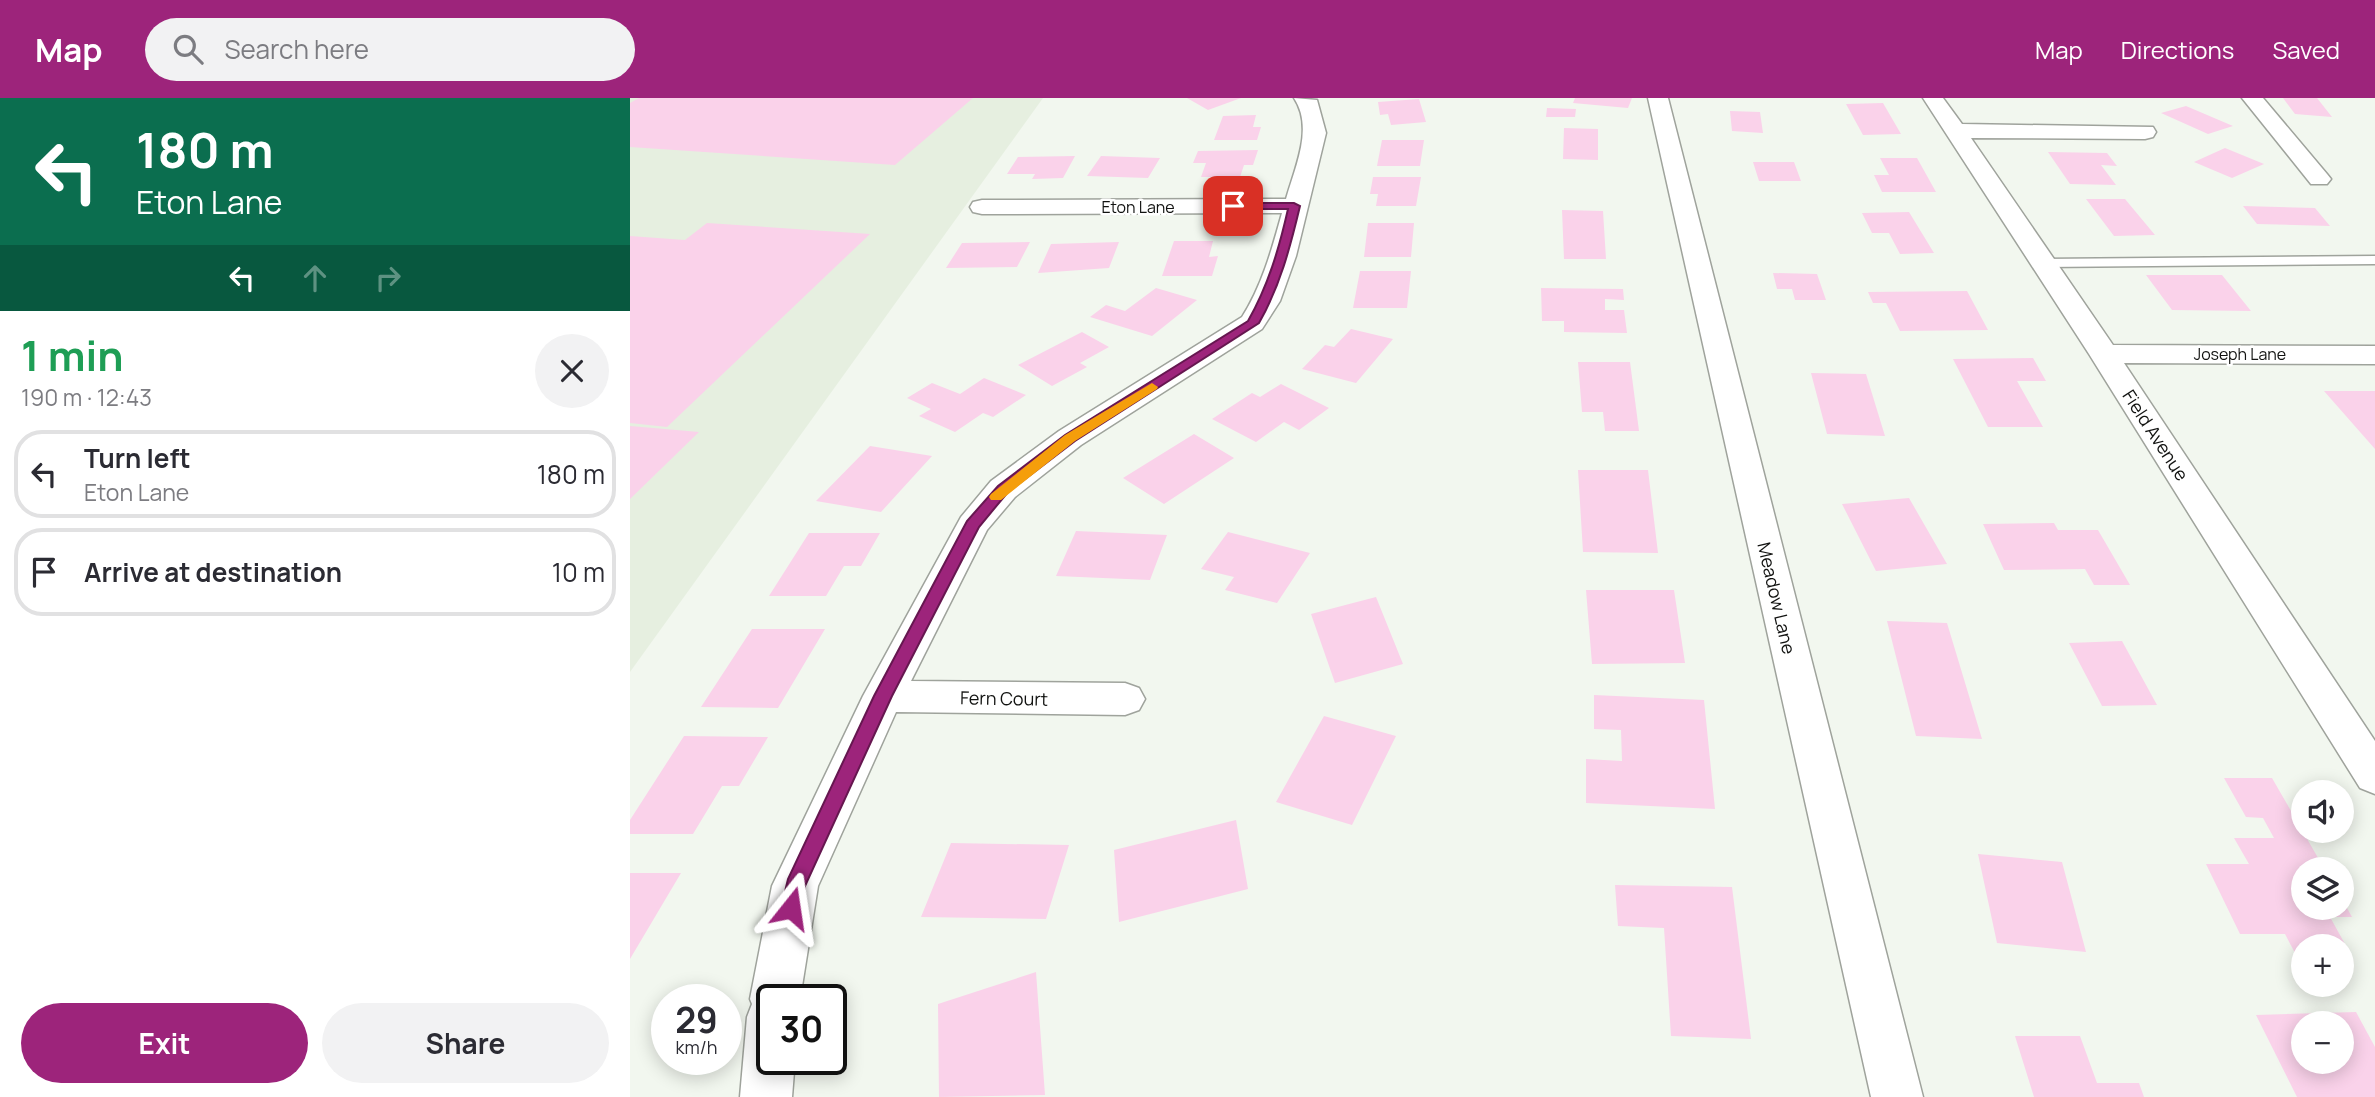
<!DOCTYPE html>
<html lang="en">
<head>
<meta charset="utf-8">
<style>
	body { margin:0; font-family:Manrope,sans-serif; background:#f2f2f3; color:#2b2b33; height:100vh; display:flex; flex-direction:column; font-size:26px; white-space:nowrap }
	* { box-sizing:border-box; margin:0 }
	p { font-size:23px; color:#7c7c81 }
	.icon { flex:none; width:38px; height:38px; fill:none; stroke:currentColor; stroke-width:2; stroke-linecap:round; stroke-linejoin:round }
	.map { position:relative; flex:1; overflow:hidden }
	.panel { display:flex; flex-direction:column; background:#fff; width:630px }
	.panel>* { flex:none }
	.hud { background:#0b6e4f; color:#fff; overflow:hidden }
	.tools { position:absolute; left:1661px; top:682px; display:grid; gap:14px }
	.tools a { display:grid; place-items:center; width:63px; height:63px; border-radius:50%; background:#fff; box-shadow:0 4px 18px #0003; font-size:35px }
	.speed { position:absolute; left:21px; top:886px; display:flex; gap:14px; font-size:35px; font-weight:700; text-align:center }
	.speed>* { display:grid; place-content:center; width:91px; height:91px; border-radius:50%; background:#fff; box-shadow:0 4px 18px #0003; line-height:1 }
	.speed small { font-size:18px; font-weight:400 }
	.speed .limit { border:4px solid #111; border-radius:10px; background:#fff; color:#111 }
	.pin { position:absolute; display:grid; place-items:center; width:60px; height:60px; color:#fff; margin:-30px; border-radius:14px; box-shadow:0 4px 10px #0006 }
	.me { position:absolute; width:77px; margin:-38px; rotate:15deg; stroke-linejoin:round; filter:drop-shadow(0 0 5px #0008) }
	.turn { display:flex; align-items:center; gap:24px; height:147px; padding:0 21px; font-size:32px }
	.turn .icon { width:91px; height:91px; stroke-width:2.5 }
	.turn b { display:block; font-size:49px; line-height:60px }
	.lanes { display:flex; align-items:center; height:66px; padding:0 21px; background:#0003; justify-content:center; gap:35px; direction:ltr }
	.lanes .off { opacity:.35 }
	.round { display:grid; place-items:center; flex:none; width:74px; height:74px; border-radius:37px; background:#f2f2f3 }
	.summary { display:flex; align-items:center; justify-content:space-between; height:119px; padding:0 21px }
	h1 { font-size:42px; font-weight:700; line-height:52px; color:#1e9e55 }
	.primary-button { display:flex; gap:14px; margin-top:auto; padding:14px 21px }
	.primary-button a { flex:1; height:80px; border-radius:42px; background:#9d247b; color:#fff; font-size:28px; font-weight:700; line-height:80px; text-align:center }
	.primary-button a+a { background:#f2f2f3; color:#2b2b33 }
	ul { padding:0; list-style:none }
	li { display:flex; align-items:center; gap:21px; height:88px; margin:0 14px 10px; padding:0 7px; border:4px solid #e1e1e2; border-radius:28px }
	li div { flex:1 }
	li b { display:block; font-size:26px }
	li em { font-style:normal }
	header { display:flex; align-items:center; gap:42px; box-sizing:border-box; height:98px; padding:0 35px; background:#9d247b; color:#fff }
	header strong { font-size:33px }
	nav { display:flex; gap:38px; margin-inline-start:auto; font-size:24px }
	.search { width:490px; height:63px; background:#f2f2f3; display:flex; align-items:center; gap:18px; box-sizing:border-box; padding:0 24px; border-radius:38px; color:#7c7c81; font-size:26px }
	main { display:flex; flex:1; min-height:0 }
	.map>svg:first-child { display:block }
	.built { fill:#e6efe0 }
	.building { fill:#fad2ea; fill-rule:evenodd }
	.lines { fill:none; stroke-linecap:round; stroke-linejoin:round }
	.lane-casing { stroke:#9fa39c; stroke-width:3 }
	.street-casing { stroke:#9fa39c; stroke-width:3 }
	.lane { fill:#fff; fill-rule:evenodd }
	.street { fill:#fff; fill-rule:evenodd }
	.route { fill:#9d247b; stroke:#661750; stroke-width:2 }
	.slow { fill:#f59e0b }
	.labels { text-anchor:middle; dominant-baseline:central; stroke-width:5; stroke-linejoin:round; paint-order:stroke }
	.far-street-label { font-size:16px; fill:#111210; stroke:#fff }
	.street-label { font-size:18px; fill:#111210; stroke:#fff }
</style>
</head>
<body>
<header>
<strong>Map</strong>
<div class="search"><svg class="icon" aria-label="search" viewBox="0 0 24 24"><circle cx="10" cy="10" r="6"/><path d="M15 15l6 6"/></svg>Search here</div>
<nav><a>Map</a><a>Directions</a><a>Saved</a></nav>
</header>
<main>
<section class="panel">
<div class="hud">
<div class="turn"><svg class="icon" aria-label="left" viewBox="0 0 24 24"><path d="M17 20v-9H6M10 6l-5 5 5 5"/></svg><div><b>180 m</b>Eton Lane</div></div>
<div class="lanes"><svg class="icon" aria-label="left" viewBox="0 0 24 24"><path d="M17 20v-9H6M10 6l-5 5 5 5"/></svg><svg class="icon off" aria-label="ahead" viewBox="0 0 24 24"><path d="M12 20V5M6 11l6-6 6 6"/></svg><svg class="icon off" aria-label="right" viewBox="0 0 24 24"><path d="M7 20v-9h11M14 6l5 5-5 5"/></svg></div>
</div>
<div class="summary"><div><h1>1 min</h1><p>190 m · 12:43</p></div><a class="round"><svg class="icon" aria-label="close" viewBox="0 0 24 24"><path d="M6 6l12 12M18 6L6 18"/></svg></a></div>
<ul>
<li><svg class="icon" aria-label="left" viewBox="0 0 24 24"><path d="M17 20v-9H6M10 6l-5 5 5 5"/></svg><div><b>Turn left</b><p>Eton Lane</p></div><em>180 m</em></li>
<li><svg class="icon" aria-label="arrive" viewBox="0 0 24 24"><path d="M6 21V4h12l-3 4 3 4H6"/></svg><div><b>Arrive at destination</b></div><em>10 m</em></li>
</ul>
<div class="primary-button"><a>Exit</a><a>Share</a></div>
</section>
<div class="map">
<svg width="1745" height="999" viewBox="0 0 1745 999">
	<rect width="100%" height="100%" fill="#f2f7ef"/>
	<path class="built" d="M0,0H413L0,574Z"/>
	<path class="building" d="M9,0H343L265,67L0,49V5Z
		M557,0H611L578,12Z
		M945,0H1002L998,10L943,5Z
		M1653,0H1687L1702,19L1665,16Z
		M789,1L796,24L761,27L758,16L750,17L748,4Z
		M1253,5L1271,36L1233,37L1216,6Z
		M1556,8L1603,28L1578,36L1531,15Z
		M917,10L946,11L945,19H916Z
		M1100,13L1130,14L1133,35L1102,33Z
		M626,17L623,29H631L627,42H584L593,18Z
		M934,30L968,31V62L933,61Z
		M752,42H794L790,68H747Z
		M1595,50L1634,66L1602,80L1564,64Z
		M628,52L623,67H614L610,79H571L576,65H563L568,53Z
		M1418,54L1477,55L1487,68L1471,67L1486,87L1440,86Z
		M445,58L433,80L402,81L405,76H377L388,59Z
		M471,58L530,60L518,80L457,78Z
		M1250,60H1287L1306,94H1252L1244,77H1259Z
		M1123,64H1164L1171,83H1129Z
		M743,79H791L786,108H746L748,96H740Z
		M1456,101H1495L1525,137L1484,138Z
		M1613,108L1685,110L1700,128L1627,126Z
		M932,112L973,113L976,161H934Z
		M1279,114L1304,155L1270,156L1259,135H1242L1232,115Z
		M77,125L240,136L37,329L0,325V138L55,142Z
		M738,125H784L781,159H734Z
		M544,143H583L579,159L588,158L582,178H532Z
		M400,144L387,169L316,170L332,145Z
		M489,144L479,170L408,175L421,146Z
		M730,173H781L777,210H723Z
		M1143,175L1187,176L1196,202H1165L1162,191H1147Z
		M1516,177H1592L1621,213L1542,212Z
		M526,190L567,202L522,238L460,219L476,207L495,213Z
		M911,190L993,191L994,202L975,201V212H994L997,235L934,234V223H912Z
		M1337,193L1358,232L1270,233L1256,205H1243L1238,194Z
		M721,231L763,241L726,285L672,271L695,247L704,249Z
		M452,234L479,249L450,265L457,269L422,288L388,267Z
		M1403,260L1416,283H1387L1413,329H1358L1323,261Z
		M948,264H1000L1009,333H975L973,314H952Z
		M1181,275L1236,276L1255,338L1197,336Z
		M354,280L396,297L363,319L353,315L325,334L289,318L301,311L277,300L302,285L330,296Z
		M651,286L699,310L669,332L654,324L626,344L582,321L622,295L630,299Z
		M1694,293H1745V351Z
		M0,328L69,334L0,401Z
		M564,336L604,360L534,406L493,380Z
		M240,348L302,358L251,414L186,403Z
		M948,372H1018L1028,455L953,454Z
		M1279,400L1317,466L1246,473L1212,406Z
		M1424,425L1428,432H1468L1500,487H1464L1455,471L1374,472L1353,426Z
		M446,433L537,437L520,482L426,478Z
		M598,434L680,455L647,505L595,492L604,479L571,471Z
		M179,435H250L231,468H214L196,498H139Z
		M956,492H1044L1055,565L962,566Z
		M746,499L773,566L705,585L681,516Z
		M1257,523L1317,525L1352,641L1286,638Z
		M122,531H195L148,610L71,609Z
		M1492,543L1527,607L1472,608L1439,545Z
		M964,597L1074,602L1085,711L956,705V661L992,663L991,632L964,631Z
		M694,618L766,638L722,727L646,704Z
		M54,638L138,639L109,688H92L63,736H0V722Z
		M1594,680H1642L1695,772H1673V810H1712V801L1722,819H1700L1720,855H1712V849H1673V855H1665L1655,836H1610L1576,766H1619L1604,740H1644L1633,720L1616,719Z
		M606,722L618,791L489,824L484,752Z
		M321,745L439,747L416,821L291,819Z
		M1348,756L1432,764L1456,854L1367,845Z
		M0,775H51L0,861Z
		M985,787L1102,789L1121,941L1041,938L1034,830L988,828Z
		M406,874L415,997L309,999L308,906Z
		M1726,914L1745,949V999H1667L1626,917ZM1673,926H1712V964H1673Z
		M1385,938H1450L1467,985H1509L1514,999H1404Z"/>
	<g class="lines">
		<g class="lane-casing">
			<path id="lane" d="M1745,158V166L1414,169L1408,165L1414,161Z"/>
		</g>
		<g class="street-casing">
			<path id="street" d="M664,0L687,2L696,35L666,158L650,203L632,231L451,347L385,399L357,432L281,583L495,585L509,590L515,601L509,612L495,617L266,614L188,788L170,901H142V961H165L162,999H110L117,919L122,906L120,901L142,788L233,598L331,419L361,383L429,333L612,219C632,188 642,151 652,115L352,116L343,114L340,109L343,104L352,102L656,101C665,69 684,30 664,0Z
				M1018,0H1038L1293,999H1241Z
				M1293,0H1313L1332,26L1523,29L1526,34L1523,39L1515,41L1341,40L1483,247L1745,248V266L1494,265L1745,643V696L1730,690L1459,256Z
				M1612,0H1633L1697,76L1701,81L1697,86H1681Z"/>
		</g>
		<use href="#lane" class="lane"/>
		<use href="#street" class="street"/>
	</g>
	<path class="route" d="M603,105H664L670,108C660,150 650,188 629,225L445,343L378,394L349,429L262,598L175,788L168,817L161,819L154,817L151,810L158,781L244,598L337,423L368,388L435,337L618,223C638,188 649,151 658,111H599L598,108Z"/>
	<path class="slow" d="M522,285L528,289L527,291L445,343L371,402H361L359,399L361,396L435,337Z"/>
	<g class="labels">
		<g class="far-street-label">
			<text x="508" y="109">Eton Lane</text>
			<text x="1610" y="256">Joseph Lane</text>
		</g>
		<g class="street-label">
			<text transform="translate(1526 337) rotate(57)">Field Avenue</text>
			<text transform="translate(1147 500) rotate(77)">Meadow Lane</text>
			<text transform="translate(374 600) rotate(1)">Fern Court</text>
		</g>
	</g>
</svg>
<div class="tools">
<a><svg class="icon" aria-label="sound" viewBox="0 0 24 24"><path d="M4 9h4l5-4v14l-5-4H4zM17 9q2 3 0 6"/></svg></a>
<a><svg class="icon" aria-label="layers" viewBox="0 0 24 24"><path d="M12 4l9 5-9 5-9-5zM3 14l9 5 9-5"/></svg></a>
<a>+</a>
<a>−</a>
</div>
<div class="speed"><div>29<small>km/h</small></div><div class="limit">30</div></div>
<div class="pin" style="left:603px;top:108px;background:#d93025"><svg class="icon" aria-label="arrive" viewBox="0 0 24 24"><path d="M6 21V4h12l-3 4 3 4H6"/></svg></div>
<svg class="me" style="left:161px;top:810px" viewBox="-20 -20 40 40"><path d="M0-17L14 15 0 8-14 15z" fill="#9d247b" stroke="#fff" stroke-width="4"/></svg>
</div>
</main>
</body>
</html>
